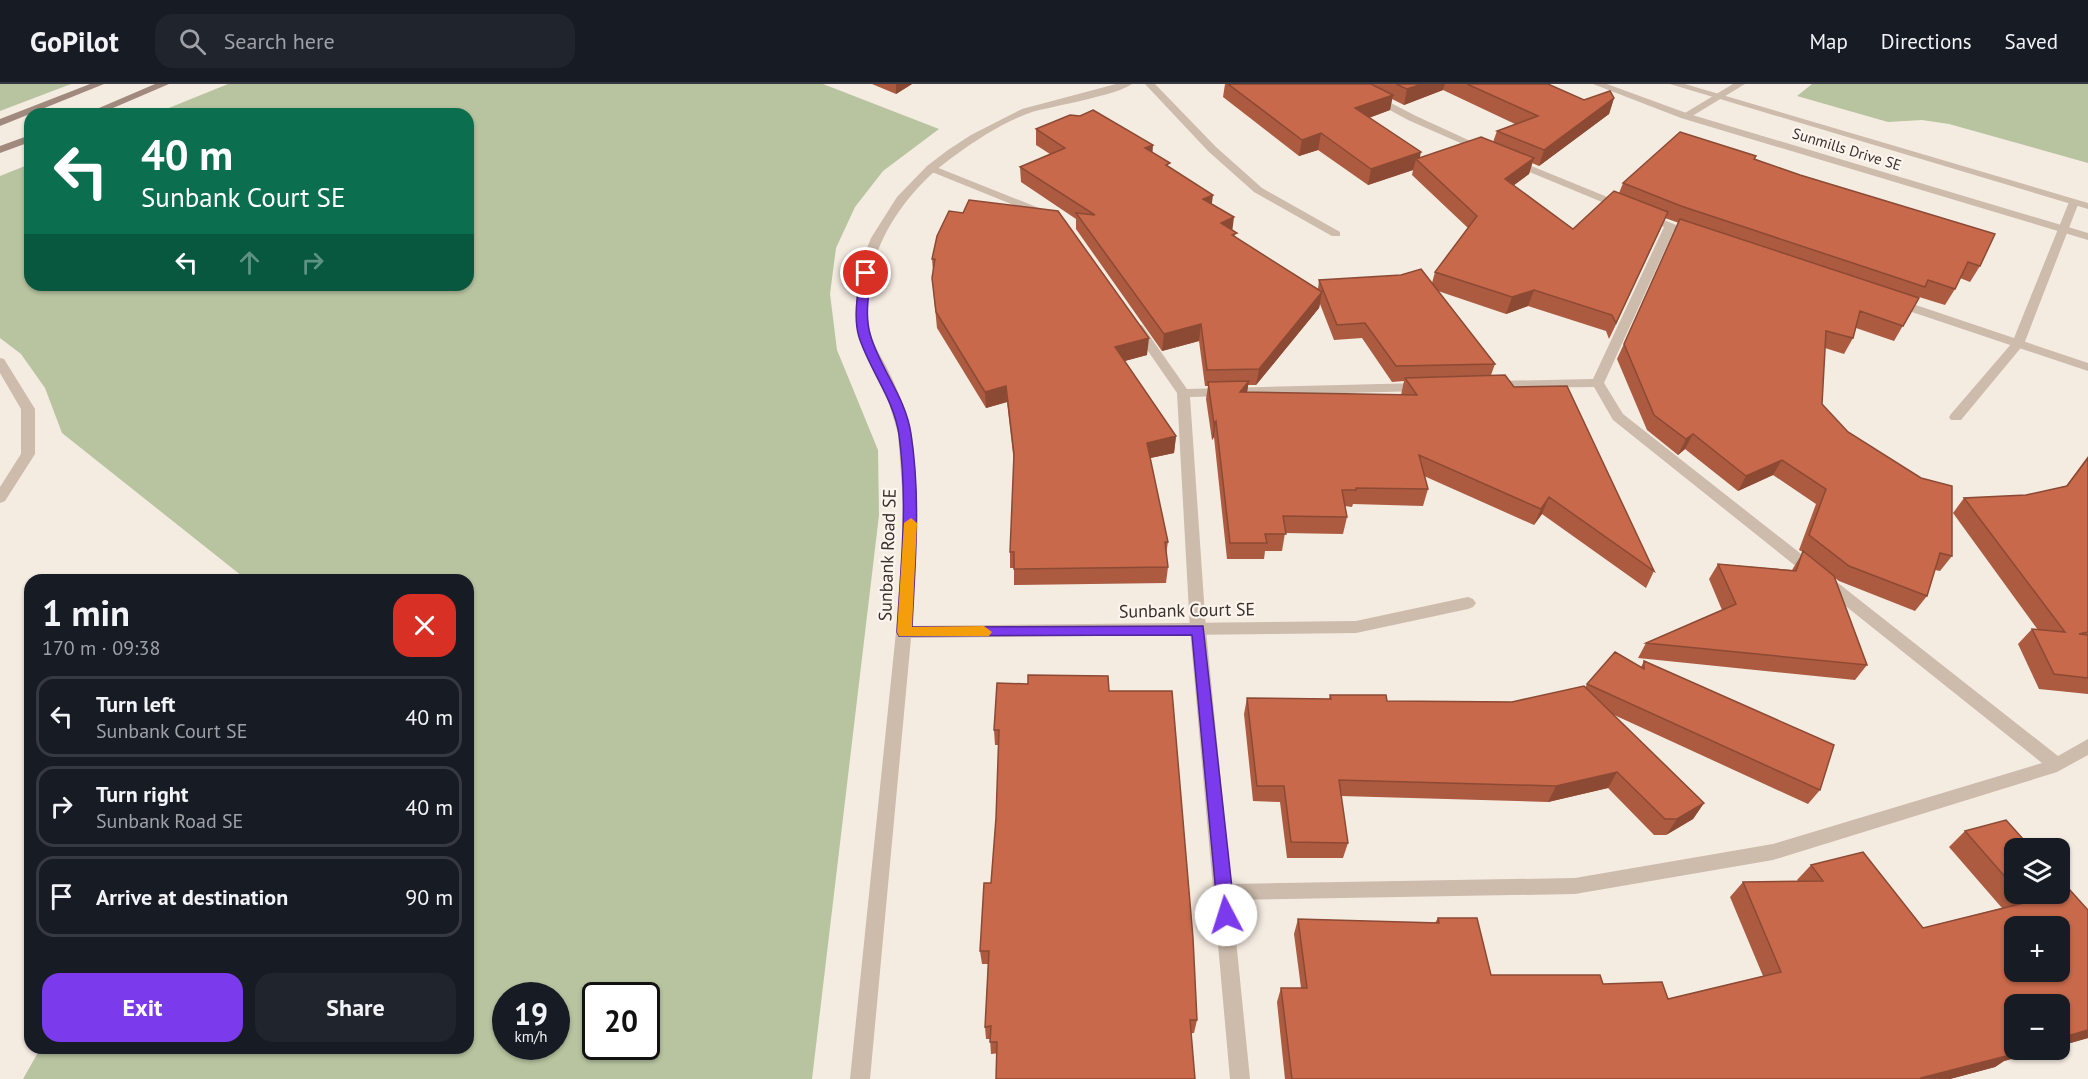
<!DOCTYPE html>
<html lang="en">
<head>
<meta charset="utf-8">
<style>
	body { margin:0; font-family:"PT Sans",sans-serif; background:#20242c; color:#f1f3f6; height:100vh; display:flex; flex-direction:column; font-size:22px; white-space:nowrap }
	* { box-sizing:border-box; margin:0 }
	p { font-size:20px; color:#9ea1a6 }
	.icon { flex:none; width:33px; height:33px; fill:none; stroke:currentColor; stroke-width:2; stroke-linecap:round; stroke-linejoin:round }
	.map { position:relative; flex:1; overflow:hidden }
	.drawer { position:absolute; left:24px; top:490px; width:450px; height:480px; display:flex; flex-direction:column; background:#171b24; border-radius:18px; box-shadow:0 2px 4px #0004 }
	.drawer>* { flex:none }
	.hud { position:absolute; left:24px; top:24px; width:450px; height:183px; border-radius:18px; box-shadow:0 2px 4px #0004; background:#0b6e4f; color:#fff; overflow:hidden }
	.tools { position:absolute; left:2004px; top:754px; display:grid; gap:12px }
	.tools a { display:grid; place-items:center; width:66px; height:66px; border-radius:12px; background:#171b24; box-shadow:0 2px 4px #0004; font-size:30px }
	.speed { position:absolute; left:492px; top:898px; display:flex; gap:12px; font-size:30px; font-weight:700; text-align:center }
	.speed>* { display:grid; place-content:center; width:78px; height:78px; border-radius:50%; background:#171b24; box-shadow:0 2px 4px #0004; line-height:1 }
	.speed small { font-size:15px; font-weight:400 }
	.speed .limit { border:3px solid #111; border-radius:9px; background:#fff; color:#111 }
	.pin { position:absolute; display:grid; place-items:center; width:51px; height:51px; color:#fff; margin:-26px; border:3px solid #fff; border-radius:50%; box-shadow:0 2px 6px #0007 }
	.me { position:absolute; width:66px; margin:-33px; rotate:355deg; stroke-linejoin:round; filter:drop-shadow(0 0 4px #0008) }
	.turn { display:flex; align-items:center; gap:21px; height:126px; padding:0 18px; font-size:27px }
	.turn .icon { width:78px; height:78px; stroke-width:2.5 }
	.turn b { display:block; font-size:42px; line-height:51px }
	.lanes { display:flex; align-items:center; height:57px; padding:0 18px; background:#0003; justify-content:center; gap:30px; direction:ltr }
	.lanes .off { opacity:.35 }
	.round { display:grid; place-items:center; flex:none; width:63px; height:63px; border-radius:18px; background:#20242c }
	.overview { display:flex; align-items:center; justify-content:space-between; height:102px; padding:0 18px }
	h1 { font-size:36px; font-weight:600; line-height:45px }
	.button { display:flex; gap:12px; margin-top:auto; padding:12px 18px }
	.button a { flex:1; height:69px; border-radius:18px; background:#7c3aed; color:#fff; font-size:24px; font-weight:600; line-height:69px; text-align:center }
	.button a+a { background:#20242c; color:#f1f3f6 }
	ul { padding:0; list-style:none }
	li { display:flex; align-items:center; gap:18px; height:81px; margin:0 12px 9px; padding:0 6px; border:3px solid #363941; border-radius:18px }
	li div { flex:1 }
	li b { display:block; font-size:22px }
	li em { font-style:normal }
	header { display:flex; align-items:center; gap:36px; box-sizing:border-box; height:84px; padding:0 30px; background:#171b24; border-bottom:2px solid #363941 }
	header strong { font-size:28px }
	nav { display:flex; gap:33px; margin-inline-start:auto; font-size:21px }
	.search { width:420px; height:54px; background:#20242c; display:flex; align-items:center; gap:15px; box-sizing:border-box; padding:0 21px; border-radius:18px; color:#9ea1a6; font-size:22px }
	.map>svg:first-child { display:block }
	.green { fill:#b8c4a0; fill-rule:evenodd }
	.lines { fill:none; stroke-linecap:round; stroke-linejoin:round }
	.service { fill:#cdbbac; fill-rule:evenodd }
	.minor { fill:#cdbbac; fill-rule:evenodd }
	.tertiary { fill:#cdbbac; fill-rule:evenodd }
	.secondary { fill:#a18a7d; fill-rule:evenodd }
	.wall { fill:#ac5a40; fill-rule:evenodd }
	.shaded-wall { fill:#8c4a34 }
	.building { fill:#c8694b; stroke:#8c4a34; stroke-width:1.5; fill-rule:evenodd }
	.route { fill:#7c3aed; stroke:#51269a; stroke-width:1.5 }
	.slow { fill:#f59e0b }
	.labels { text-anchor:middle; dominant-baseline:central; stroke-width:4.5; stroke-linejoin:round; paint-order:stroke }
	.far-street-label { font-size:15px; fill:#3b302b; stroke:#fbf5ee }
	.street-label { font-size:18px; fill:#3b302b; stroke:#fbf5ee }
</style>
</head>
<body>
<header>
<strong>GoPilot</strong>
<div class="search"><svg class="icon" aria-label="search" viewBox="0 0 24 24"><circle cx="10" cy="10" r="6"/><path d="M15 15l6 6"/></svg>Search here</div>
<nav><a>Map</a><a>Directions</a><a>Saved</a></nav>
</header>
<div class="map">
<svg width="2088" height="995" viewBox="0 0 2088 995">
	<rect width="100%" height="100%" fill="#f4ebe1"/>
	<path class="green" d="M0,0H71L0,27Z
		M228,0H823L939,45L883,87L855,123L836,164L830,210L837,266L878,366L879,431L812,995H23L40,965L468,964V496H247L62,349L45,304L21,270L0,254V92L30,80V201H468V30H154ZM506,912H556V963H506ZM596,912H646V963H596Z
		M1812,0H2088V79L1949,40L1922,36L1888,38L1797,12Z"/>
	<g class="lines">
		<path class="service" d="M1342,0H1354L1416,32L1490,66L1481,68L1408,36Z
			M1512,74L1627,121L1629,123L1627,125H1619L1508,79V75Z
			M931,81L1049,128L1051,130L1049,132H1041L927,86V82Z
			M1646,129L1699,150L1693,153L1674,146L1604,299L1623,330L2058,672L2088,655V671L2057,688L1773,776L1575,810L1232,816L1250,995H1230L1190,546L1177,309L1132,244L1134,241H1142L1187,305L1421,299L1427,303L1421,307L1190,313L1206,546L1231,800L1575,794L1773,760L2042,679L1613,336L1594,303L1488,304L1487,301L1493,297L1593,295L1664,143L1642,134L1640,132Z
			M1895,214L2088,279V287L1891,221L1889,218Z
			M0,274L4,275L35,325V370L5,417L0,419V403L21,370V325L0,289Z"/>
		<path class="minor" d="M1116,0H1132C1118,11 1053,22 1032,28C1006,37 979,54 957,70C900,109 854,180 871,251C874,262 882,274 887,284C897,304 906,325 911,347C914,360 914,375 915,388C919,440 915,490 912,542L1356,537L1468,513L1473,515L1476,519L1473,523L1468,525L1356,549L911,554L870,995H850L896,548L904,432L898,349L886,310L859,253L856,227L857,201L862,177L871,154L897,113L927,82L948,66L971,51L1022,25Z
			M1145,0H1155L1216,63L1262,104L1340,148V152H1332L1254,108L1208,67Z
			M1733,0H1745L1689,34L1680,32Z
			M2074,115L2079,118L2024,260L1961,336H1951L1949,333L1951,330L2012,259L2069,118Z"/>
		<path class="tertiary" d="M1593,0H1607L1689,30L2088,149V156L1681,34Z
			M1670,0H1685L2088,119V125Z"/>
		<path class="secondary" d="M90,0H104L0,42V35Z
			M155,0H169L99,30H85Z
			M30,51V58L0,69V62Z"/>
	</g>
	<path class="wall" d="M872,0H912L896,10Z
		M1225,0H1548L1584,16L1614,14L1609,30L1539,82L1532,79L1529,90L1513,102L1573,145L1619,109L1623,99L1756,72L1755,75L1980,182L1970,198L1960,194L1955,205L1945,221L1919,213L1918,214H1919L1894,257L1856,244L1853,254L1844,270L1825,264L1822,320L1952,472L1940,487L1935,486L1927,512L1915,527L1839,497L1835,494L1867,581L1855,596L1638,574L1646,559L1722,526L1709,495L1718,480L1792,486L1803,468L1799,466L1816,420L1773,391L1738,407L1685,365L1678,371L1647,346L1617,275L1679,139L1665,134L1609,255L1606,247L1528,222L1506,230L1438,207L1495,280L1491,291L1654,487L1646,504L1542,430L1534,441L1424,392L1428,405L1423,422L1353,420L1352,423L1345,422L1347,433L1343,450L1285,449L1282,467H1265L1264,475H1227L1214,353L1212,356L1206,315L1208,302H1205L1199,257L1162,267L1076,145V135L1021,98L1020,83L1050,70L1036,61V45L1152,69L1212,120L1232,146L1236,154L1318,205L1319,196L1432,199L1435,188L1468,144L1412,91L1413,86L1368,101L1318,66L1299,72L1223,13ZM1443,6L1515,40L1497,47L1493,58L1420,74L1369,34L1390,26L1392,15L1404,21ZM1320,220L1334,256L1362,254L1392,298L1404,297L1401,311L1247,308L1248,301H1256L1319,224Z
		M937,152L1147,271L1124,277L1176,352L1174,369L1150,374L1168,458L1166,470L1168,483L1166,499L1014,501V484H1010V468L1014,379L1007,318L986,324L937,244L932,194L933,187L932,175Z
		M2088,372V610L2039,605L2018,560L2032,545L2038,546L1953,429L1964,414L2026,411L2066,402Z
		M1644,577L1820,706L1808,720L1612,630L1704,719L1693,735L1666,751H1654L1608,704L1548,718L1341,712L1348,759L1343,774H1287L1280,718L1253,717L1244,630L1247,614L1329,615L1330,611L1387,617L1512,618L1585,604L1587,600L1641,583Z
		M1109,607L1197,936L1194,949L991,970L990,955H986L985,943L988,880H982L980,867L991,799L996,734L999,661H995L994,646Z
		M1965,747L2014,765V810H2060L2088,826V954L2060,962L2014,966H2044L2004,977L1995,983L1950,995H1285L1277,918L1281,904H1301L1294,850L1298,835L1435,839L1438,834L1491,891L1603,900L1668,915L1763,892L1730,813L1743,798L1798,797L1797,796L1811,781L1923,844L2002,824L1949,763Z"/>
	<path class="shaded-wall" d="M896,0H912L896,10Z
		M1422,0H1445L1443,6L1404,21L1407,5Z
		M1393,11L1390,26L1352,40L1355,24Z
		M1614,14L1609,30L1539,82L1544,66Z
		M1321,49L1318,66L1299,72L1302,56Z
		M1153,61L1152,76L1145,64Z
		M1421,68L1419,78L1416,75L1413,86L1368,101L1371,85Z
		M1534,74L1529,90L1500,111L1505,95Z
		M1213,111L1211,126L1203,115Z
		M1668,128L1661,144L1609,255L1616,239Z
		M1234,133L1232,149L1221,139Z
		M1534,206L1528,222L1506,230L1512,213Z
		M1322,208L1319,224L1256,301L1259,285Z
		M1201,240L1199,257L1162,267L1164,250Z
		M1149,254L1147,271L1114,280L1115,263Z
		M1249,297L1246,314L1240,308Z
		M1006,302L1007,318L986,324L985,308Z
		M1216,337L1214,353L1212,356L1214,340Z
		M1693,350L1685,365L1678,371L1686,355Z
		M1176,352L1174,369L1146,375L1147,359Z
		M1782,376L1773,391L1738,407L1746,392Z
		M1549,413L1542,430L1534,441L1541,425Z
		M1617,688L1608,704L1548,718L1556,702Z
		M1704,719L1693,735L1666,751L1677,735Z
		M2088,946V954L2060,962V954Z
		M2014,966H2044L2004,977L1995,983L1950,995H1920Z"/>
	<path class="building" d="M1228,0H1371L1393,11L1355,24L1421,68L1371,85L1321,49L1302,56Z
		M1396,0H1422L1407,5Z
		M1467,0H1548L1584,16L1610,7L1614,14L1544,66L1497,47L1538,32Z
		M1093,26L1153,61L1145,64L1170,79L1166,81L1213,111L1203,115L1234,133L1221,139L1237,149L1232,151L1322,208L1259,285L1207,286L1201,240L1164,250L1076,129L1095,131L1020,83L1065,64L1036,45L1070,31L1080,32Z
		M1680,48L1756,72L1754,75L1800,91L1995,150L1980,182L1968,178L1955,205L1928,196L1925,203L1681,122L1623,99Z
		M1481,53L1534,74L1505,95L1573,145L1614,107L1668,128L1616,239L1612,231L1534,206L1512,213L1435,188L1477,132L1416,75Z
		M969,116L1058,127L1149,254L1115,263L1176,352L1147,359L1168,458H1165L1168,483L1014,485V468H1010L1014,370L1006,302L985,308L936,228L932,194L935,175H932L937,152L949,127L963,129Z
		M1680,135L1919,214L1903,242L1860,227L1853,254L1826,247L1822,320L1848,348L1921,394L1952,402V472L1940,469L1927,512L1849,482L1809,451L1826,405L1782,376L1746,392L1693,350L1686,355L1654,331L1624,260Z
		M1421,185L1495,280L1396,282L1365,239L1337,241L1319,196L1401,191Z
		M1505,291L1514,303L1567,302L1654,487L1549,413L1541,425L1419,371L1428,405L1356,404V406H1342L1347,433L1283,432L1286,450H1265L1267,459H1230L1216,337L1214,340L1208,298L1249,297L1240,308L1417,311L1405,294Z
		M2088,374V548L2079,550L2088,551V594L2054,590L2032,545L2065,548L1964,414L2026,411L2067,402Z
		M1803,467L1834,492L1867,581L1646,559L1736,520L1718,480L1796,487Z
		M1615,568L1644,585V577L1834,661L1820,706L1587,600Z
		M1028,591L1108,592L1109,607H1172L1193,854L1197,936H1190L1195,995H996L997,958H990L991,942L985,943L989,867H980L984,799H991L996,734L999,646H994L997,599L1028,600Z
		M1584,602L1704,719L1677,735H1665L1617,688L1556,702L1339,696L1348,759L1291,758L1284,702H1257L1247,614L1331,615L1330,611H1386L1387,617L1512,618Z
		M2006,736L2032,765H2014V803L1965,747Z
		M1863,768L1923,844L2028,818L2021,810H2060V795L2088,826V946L2060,954V921H2014V966L2012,967L2014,970L1921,994L1922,995H1292L1281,904H1307L1298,835L1439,839L1438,834H1477L1491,891H1600L1603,900L1662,898L1668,915L1781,888L1743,798L1823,797L1811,781ZM2014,843H2060V888H2014Z"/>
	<path class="route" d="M866,186L871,189C869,210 864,233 871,253C881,286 906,314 911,350C921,414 915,479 912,543L1203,542L1235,831L1232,837L1226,839L1220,837L1218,831L1192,551L899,552L897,548C901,482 908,417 899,351C894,315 870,287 859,253C853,233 858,210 860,189Z"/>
	<path class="slow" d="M911,434L917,439L912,543L984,542L992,548L989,552H899L897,548L904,439Z"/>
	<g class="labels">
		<g class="far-street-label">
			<text transform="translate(1847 65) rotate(17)">Sunmills Drive SE</text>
		</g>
		<g class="street-label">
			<text transform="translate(887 471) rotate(-88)">Sunbank Road SE</text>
			<text transform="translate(1187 526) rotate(-1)">Sunbank Court SE</text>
		</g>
	</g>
</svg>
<div class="tools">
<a><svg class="icon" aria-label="layers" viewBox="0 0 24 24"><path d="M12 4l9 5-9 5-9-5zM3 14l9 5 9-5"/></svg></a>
<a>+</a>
<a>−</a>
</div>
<div class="speed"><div>19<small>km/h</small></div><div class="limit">20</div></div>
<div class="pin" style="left:866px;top:189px;background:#d93025"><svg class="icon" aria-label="arrive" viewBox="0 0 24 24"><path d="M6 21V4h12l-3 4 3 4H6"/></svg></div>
<svg class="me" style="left:1226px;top:831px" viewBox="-20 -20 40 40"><circle r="19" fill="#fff"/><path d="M0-13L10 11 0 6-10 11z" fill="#7c3aed"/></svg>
<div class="hud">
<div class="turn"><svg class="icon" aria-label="left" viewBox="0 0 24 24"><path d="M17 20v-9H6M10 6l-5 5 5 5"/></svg><div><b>40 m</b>Sunbank Court SE</div></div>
<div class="lanes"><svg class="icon" aria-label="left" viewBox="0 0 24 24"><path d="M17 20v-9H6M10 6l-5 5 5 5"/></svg><svg class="icon off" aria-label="ahead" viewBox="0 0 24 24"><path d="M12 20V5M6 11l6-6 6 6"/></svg><svg class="icon off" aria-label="right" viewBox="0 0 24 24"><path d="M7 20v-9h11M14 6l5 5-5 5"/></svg></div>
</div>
<section class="drawer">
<div class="overview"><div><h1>1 min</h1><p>170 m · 09:38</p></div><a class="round" style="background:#d93025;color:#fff"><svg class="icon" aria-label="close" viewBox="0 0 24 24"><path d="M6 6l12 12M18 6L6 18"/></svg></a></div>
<ul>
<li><svg class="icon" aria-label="left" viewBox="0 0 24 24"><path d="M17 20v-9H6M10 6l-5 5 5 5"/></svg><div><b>Turn left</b><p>Sunbank Court SE</p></div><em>40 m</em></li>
<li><svg class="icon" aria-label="right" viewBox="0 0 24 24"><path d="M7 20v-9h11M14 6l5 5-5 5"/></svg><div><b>Turn right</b><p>Sunbank Road SE</p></div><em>40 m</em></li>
<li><svg class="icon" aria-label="arrive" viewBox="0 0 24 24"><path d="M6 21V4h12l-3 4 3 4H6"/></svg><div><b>Arrive at destination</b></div><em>90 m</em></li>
</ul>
<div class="button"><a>Exit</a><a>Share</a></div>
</section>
</div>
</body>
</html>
